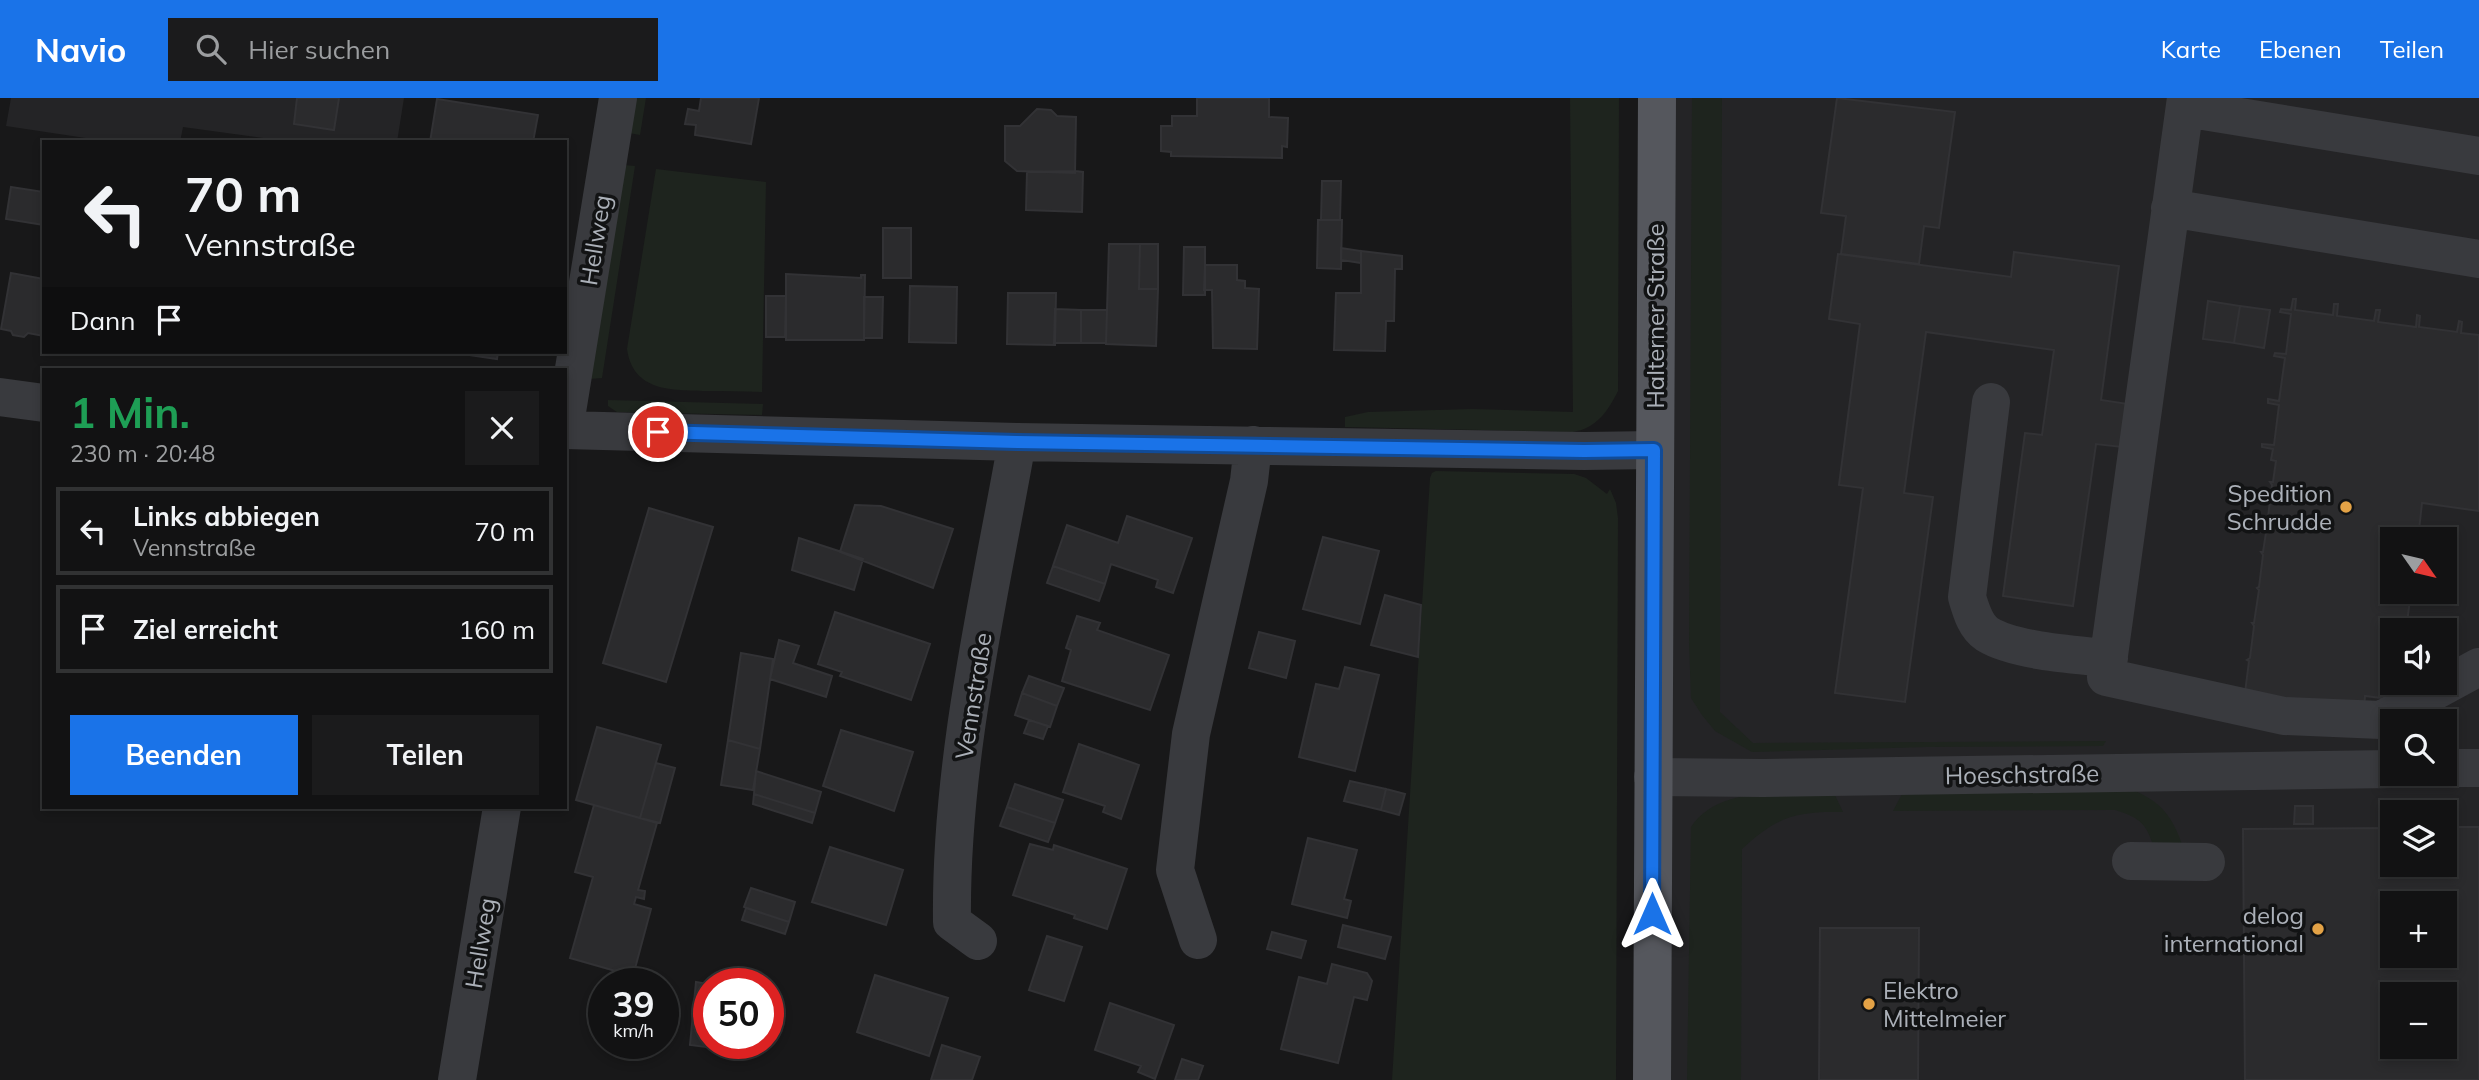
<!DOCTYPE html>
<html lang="de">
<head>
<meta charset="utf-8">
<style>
	body { margin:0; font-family:Mulish,sans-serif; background:#1b1b1c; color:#f1f3f6; height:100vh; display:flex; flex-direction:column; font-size:26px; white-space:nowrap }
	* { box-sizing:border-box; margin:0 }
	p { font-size:23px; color:#9c9ea0 }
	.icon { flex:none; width:38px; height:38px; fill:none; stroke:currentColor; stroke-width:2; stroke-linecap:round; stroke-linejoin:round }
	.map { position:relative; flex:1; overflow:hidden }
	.side { position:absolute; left:42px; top:270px; width:525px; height:441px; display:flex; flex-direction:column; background:#121213; border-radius:0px; box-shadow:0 4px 10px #0003,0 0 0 2px #313233 }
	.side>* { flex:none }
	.guide { position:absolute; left:42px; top:42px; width:525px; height:214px; border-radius:0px; box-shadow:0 4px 10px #0003,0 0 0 2px #313233; background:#121213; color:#f1f3f6; overflow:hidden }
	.needle { width:46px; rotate:124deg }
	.buttons { position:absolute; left:2380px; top:429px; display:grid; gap:14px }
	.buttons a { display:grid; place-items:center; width:77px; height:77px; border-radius:0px; background:#121213; box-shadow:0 4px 10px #0003,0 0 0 2px #313233; font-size:35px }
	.speed { position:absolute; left:588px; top:870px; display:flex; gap:14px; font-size:35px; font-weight:700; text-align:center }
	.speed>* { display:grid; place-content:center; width:91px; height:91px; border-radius:50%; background:#121213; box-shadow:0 4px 10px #0003,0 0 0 2px #313233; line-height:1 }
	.speed small { font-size:18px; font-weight:400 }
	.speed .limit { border:10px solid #d22; background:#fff; color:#111 }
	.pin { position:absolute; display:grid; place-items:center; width:60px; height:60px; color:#fff; margin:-30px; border:4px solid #fff; border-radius:50%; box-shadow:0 2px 7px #0007 }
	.me { position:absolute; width:77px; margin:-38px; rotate:0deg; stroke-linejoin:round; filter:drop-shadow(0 0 5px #0008) }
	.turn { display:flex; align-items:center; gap:24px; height:147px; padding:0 28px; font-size:32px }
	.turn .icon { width:91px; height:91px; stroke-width:2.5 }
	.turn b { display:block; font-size:49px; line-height:60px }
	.then { display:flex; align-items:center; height:66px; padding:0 28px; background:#0003; gap:14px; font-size:26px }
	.round { display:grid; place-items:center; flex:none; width:74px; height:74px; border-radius:0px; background:#1b1b1c }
	.overview { display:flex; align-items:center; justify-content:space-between; height:119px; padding:0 28px }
	h1 { font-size:42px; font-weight:700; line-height:52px; color:#1e9e55 }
	.button { display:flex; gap:14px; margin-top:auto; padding:14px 28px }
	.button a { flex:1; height:80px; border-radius:0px; background:#1a73e8; color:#fff; font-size:28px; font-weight:700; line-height:80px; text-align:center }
	.button a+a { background:#1b1b1c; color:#f1f3f6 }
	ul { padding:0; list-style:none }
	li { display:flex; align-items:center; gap:21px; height:88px; margin:0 14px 10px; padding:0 14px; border:4px solid #313233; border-radius:0px }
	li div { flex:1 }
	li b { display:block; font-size:26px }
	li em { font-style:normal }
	header { display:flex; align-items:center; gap:42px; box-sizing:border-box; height:98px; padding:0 35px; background:#1a73e8; color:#fff }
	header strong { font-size:33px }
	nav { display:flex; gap:38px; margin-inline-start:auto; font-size:24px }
	.search { width:490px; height:63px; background:#1b1b1c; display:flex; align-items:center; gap:18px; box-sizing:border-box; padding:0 24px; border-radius:0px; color:#9c9ea0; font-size:26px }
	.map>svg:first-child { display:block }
	.built { fill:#242426; fill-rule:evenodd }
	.green { fill:#1e241e }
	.building { fill:#2b2b2d; stroke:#323235; stroke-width:2; fill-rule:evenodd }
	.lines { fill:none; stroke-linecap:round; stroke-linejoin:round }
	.minor { stroke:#393a3e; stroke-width:38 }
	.major { stroke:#55575d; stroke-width:38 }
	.route-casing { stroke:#114b97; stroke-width:18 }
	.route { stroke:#1a73e8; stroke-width:12 }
	.poi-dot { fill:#e3a246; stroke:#121314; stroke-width:2.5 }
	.labels { text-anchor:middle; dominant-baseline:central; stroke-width:7; stroke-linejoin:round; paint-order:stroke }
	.street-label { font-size:24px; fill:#abb0b8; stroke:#121314 }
	.poi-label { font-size:24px; fill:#abb0b8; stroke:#121314; text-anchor:end }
</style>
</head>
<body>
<header>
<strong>Navio</strong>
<div class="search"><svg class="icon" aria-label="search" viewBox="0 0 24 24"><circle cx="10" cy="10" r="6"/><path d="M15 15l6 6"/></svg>Hier suchen</div>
<nav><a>Karte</a><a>Ebenen</a><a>Teilen</a></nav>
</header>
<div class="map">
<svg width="2479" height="982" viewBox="0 0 2479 982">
	<rect width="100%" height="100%" fill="#181819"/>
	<path class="built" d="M11,0H404L397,44H292L183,29L180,44H112L6,28Z
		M1657,0H2479V982H1652ZM2392,441H2445V494H2392ZM2392,532H2445V584H2392ZM2392,623H2445V676H2392ZM2392,714H2445V766H2392ZM2392,805H2445V858H2392ZM2392,896H2445V948H2392Z"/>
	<path class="green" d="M634,0H646L640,37L629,35Z
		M1570,0H1619L1618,293C1608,313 1597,330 1573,334L1345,329V319L1368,314L1472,311L1573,314Z
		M1692,0H1722L1720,614L1753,645L2106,643L2103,648L1927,649L1752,654L1715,633L1702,617L1691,600L1689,545Z
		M623,67L635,68L602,280L589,281Z
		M656,71L766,84L762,294C743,293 725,293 706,293C672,292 633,294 627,251Z
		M608,302L763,306L762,317L617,314L608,308Z
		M1436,373L1574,376L1586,380L1607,396L1610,391L1616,405L1618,420L1616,982H1392L1430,380L1432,375Z
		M2126,689C2161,703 2172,716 2184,752L2155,753C2147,727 2142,720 2115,712L1893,713L1903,694Z
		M1834,695L1843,714C1796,713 1778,718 1742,751L1741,982H1687L1691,729C1720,686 1788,696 1834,695Z"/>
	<path class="building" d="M297,0H339L334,32L294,26Z
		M701,0H759L751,46L695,37L696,27L685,26L688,11L699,13Z
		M1197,0H1269V19L1288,20L1287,49L1282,48V60L1171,58V54L1161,53V28H1172V18H1197Z
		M1837,0L1955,14L1939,130L1924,128L1919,166L1841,156L1846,118L1821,115Z
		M437,1L538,17L533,44H430Z
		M1037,11L1051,12L1057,18L1076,19L1075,75L1017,73L1005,63V28H1020Z
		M1075,73L1083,74L1082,114L1026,112L1027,74Z
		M1322,83H1341L1340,122H1321Z
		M11,89L44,94V127L6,121Z
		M1318,122H1342L1341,171L1317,170Z
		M883,130H911V180H883Z
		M1109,146H1140L1139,191H1158L1156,248L1106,246Z
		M1140,146H1158V191H1139Z
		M1184,149H1205V197H1183Z
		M1341,150L1361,153V165L1341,162Z
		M1361,153L1402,158V171H1395L1394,223H1386L1385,253L1334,252L1336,195H1361Z
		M2014,154L2119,168L2101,302L2128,306L2122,349L2096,346L2073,508L2003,498L2025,335L2042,337L2054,252L1926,234L1904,395L1933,399L1905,604L1835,595L1863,390L1839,387L1860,226L1829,221L1838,156L2011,179Z
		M1205,167H1237V182L1245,183V190L1259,191L1257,251L1213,250L1212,192H1204Z
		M11,175L44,181V238L28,235L24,239L13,237L11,233L1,231Z
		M786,176L861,180V177H865L864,242H786Z
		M910,188L957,189L956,245L909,244Z
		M1008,195H1056L1055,247L1007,246Z
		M766,198H786L785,239H766Z
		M864,199H883L882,240H864Z
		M2293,201H2296L2295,212L2333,217L2334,206H2338L2337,218L2374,223L2376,212H2380L2378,224L2416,229L2417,217L2420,218L2419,229L2457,234L2459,223L2462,224L2461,235L2479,237V413L2422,405L2418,441H2392V494H2411L2406,532H2392V584H2398L2396,602L2365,598L2364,611L2245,595L2249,563L2247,562L2250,560L2254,528L2252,525H2254L2259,492L2257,490L2259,489L2263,457L2261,454H2263L2268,422L2265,421L2268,419L2272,387L2270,384H2273L2276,363L2271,362L2273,351L2262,349V346L2274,347L2279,307L2268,305V301L2279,303L2285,260L2274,258L2275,255L2286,256L2291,216L2280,214L2281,211L2291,212Z
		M2208,203L2240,208L2234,245L2203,241Z
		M2240,208L2270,212L2264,250L2234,245Z
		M1055,211L1081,212V245H1054Z
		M1081,212H1107L1106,245H1081Z
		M209,254H310V257L209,256Z
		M449,254H498L497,261Z
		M855,407L881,408L953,431L933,490L840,454Z
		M649,410L713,429L666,584L603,565Z
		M1127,418L1192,440L1173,495L1156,489L1158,482L1111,466L1105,486L1053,468L1067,427L1118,445Z
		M1323,439L1379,453L1360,526L1303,511Z
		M799,440L863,461L854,492L792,472Z
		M1053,468L1105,486L1099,503L1047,485Z
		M1385,497L1421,507L1418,559L1371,547Z
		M835,514L930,546L911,602L840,578L842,574L818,566Z
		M1077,518L1100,525L1097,532L1169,557L1150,612L1062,583L1071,552L1066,550Z
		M1259,534L1295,543L1286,580L1249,570Z
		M779,542L799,548L793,565L832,578L826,599L770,581Z
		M741,555L773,561L760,651L728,642Z
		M1345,569L1379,577L1355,673L1299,659L1316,586L1339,591Z
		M1029,578L1064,590L1057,608L1022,595Z
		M1022,595L1057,608L1050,629L1015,617Z
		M1029,622L1048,628L1043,641L1024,635Z
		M597,629L661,647L640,720L576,702Z
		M841,632L913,654L894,713L823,688Z
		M728,642L760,651L753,692L721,687Z
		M1079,646L1139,667L1121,721L1103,714L1105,708L1063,694Z
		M656,665L675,670L660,725L640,720Z
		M756,673L821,694L815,715L754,696Z
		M1350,683L1386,691L1381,712L1344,703Z
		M1015,686L1063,702L1055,725L1007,709Z
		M1386,691L1405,696L1399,717L1381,712Z
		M754,696L815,715L812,725L753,706Z
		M594,707L657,725L638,792L645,793L644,801L636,799L634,806L651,811L633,878L570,860L593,779L575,774Z
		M2295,708H2313V726H2294Z
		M1007,709L1055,725L1048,744L1000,728Z
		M2445,729H2479V982H2245L2243,731L2392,730V766H2445ZM2392,805H2445V858H2392ZM2392,896H2445V948H2392Z
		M1308,740L1357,752L1344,801L1351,803L1347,820L1292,806Z
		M1030,746L1053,752L1054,747L1127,771L1107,831L1074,820L1075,817L1013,797Z
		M830,749L903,772L886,827L812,804Z
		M751,790L795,804L789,824L744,809Z
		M746,810L789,824L785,836L742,822Z
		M1343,827L1391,839L1385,861L1338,849Z
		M1820,830H1919L1918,982H1819Z
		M1272,834L1306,843L1301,860L1267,851Z
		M1047,838L1082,849L1064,903L1029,892Z
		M1332,866L1367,875L1372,883L1367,902L1354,899L1338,965L1281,951L1299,879L1327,886Z
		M875,877L948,900L929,958L857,934Z
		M696,884L709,886V945H722L721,951L690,947Z
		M768,888L775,889L770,933L768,932Z
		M1110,905L1174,927L1155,981L1138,974L1141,968L1095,952Z
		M942,947L980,959L972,982H931Z
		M1182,961L1203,968L1198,982H1175Z"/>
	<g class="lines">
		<path class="minor" d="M2186,0L2106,579L2284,618L2381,622L2479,569
			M2185,10L2479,58
			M2170,110L2479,161
			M0,299L44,305
			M1991,304L1967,499C1971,512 1975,528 1987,536C2014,553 2077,557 2109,560
			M565,326L618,0
			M565,332L1017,344L1584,353L1654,352
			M2445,670H2479
			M1653,679L1763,680L2392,671
			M2131,763L2206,764
			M1198,842L1175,772L1191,636L1249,383L1253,347
			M978,843L952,824C950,662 989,502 1017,344
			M457,982L502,709"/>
		<path class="major" d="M1652,982L1657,0"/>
	</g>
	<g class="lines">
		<g class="route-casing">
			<path id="route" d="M658,334L1017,344L1584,353L1654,352L1652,816"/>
		</g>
		<use href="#route" class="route"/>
	</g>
	<g class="poi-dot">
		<circle cx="2346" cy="409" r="7"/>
		<circle cx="2318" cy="831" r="7"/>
		<circle cx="1869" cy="906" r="7"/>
	</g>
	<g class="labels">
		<g class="street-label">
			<text transform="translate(595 142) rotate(-81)">Hellweg</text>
			<text transform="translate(1655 218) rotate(-90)">Halterner Straße</text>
			<text transform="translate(973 598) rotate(-81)">Vennstraße</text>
			<text transform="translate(2022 676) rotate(-1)">Hoeschstraße</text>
			<text transform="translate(480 845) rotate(-81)">Hellweg</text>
		</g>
		<g class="poi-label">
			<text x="2332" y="395">Spedition<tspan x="2332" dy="28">Schrudde</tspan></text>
			<text x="2304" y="817">delog<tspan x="2304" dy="28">international</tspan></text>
			<text x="1883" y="892" text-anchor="start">Elektro<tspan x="1883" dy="28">Mittelmeier</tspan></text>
		</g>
	</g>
</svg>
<div class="buttons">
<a><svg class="needle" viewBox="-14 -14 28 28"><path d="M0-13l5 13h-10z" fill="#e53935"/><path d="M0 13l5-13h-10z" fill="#9c9ea0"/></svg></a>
<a><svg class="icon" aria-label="sound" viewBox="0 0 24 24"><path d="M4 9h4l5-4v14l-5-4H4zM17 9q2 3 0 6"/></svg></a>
<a><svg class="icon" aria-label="search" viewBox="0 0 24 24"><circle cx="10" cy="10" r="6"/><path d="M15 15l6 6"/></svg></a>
<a><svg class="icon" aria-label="layers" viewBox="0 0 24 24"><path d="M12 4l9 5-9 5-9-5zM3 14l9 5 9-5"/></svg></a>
<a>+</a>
<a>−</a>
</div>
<div class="speed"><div>39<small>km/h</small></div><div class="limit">50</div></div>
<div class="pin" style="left:658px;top:334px;background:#d93025"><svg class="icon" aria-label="arrive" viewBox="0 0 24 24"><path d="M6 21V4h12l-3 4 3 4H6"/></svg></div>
<svg class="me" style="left:1652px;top:816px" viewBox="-20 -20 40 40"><path d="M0-17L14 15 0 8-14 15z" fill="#1a73e8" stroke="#fff" stroke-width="4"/></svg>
<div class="guide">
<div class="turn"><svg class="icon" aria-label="left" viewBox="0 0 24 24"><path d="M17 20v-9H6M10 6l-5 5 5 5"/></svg><div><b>70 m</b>Vennstraße</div></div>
<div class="then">Dann<svg class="icon" aria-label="arrive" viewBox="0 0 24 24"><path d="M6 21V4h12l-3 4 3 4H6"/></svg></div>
</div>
<section class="side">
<div class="overview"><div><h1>1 Min.</h1><p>230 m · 20:48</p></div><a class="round"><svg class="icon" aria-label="close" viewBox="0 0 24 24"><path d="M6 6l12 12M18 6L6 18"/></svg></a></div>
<ul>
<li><svg class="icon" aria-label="left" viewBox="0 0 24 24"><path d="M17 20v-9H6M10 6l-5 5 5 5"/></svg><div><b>Links abbiegen</b><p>Vennstraße</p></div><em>70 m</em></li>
<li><svg class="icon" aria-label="arrive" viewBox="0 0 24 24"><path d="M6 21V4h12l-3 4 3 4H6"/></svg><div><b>Ziel erreicht</b></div><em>160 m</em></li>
</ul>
<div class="button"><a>Beenden</a><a>Teilen</a></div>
</section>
</div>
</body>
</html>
